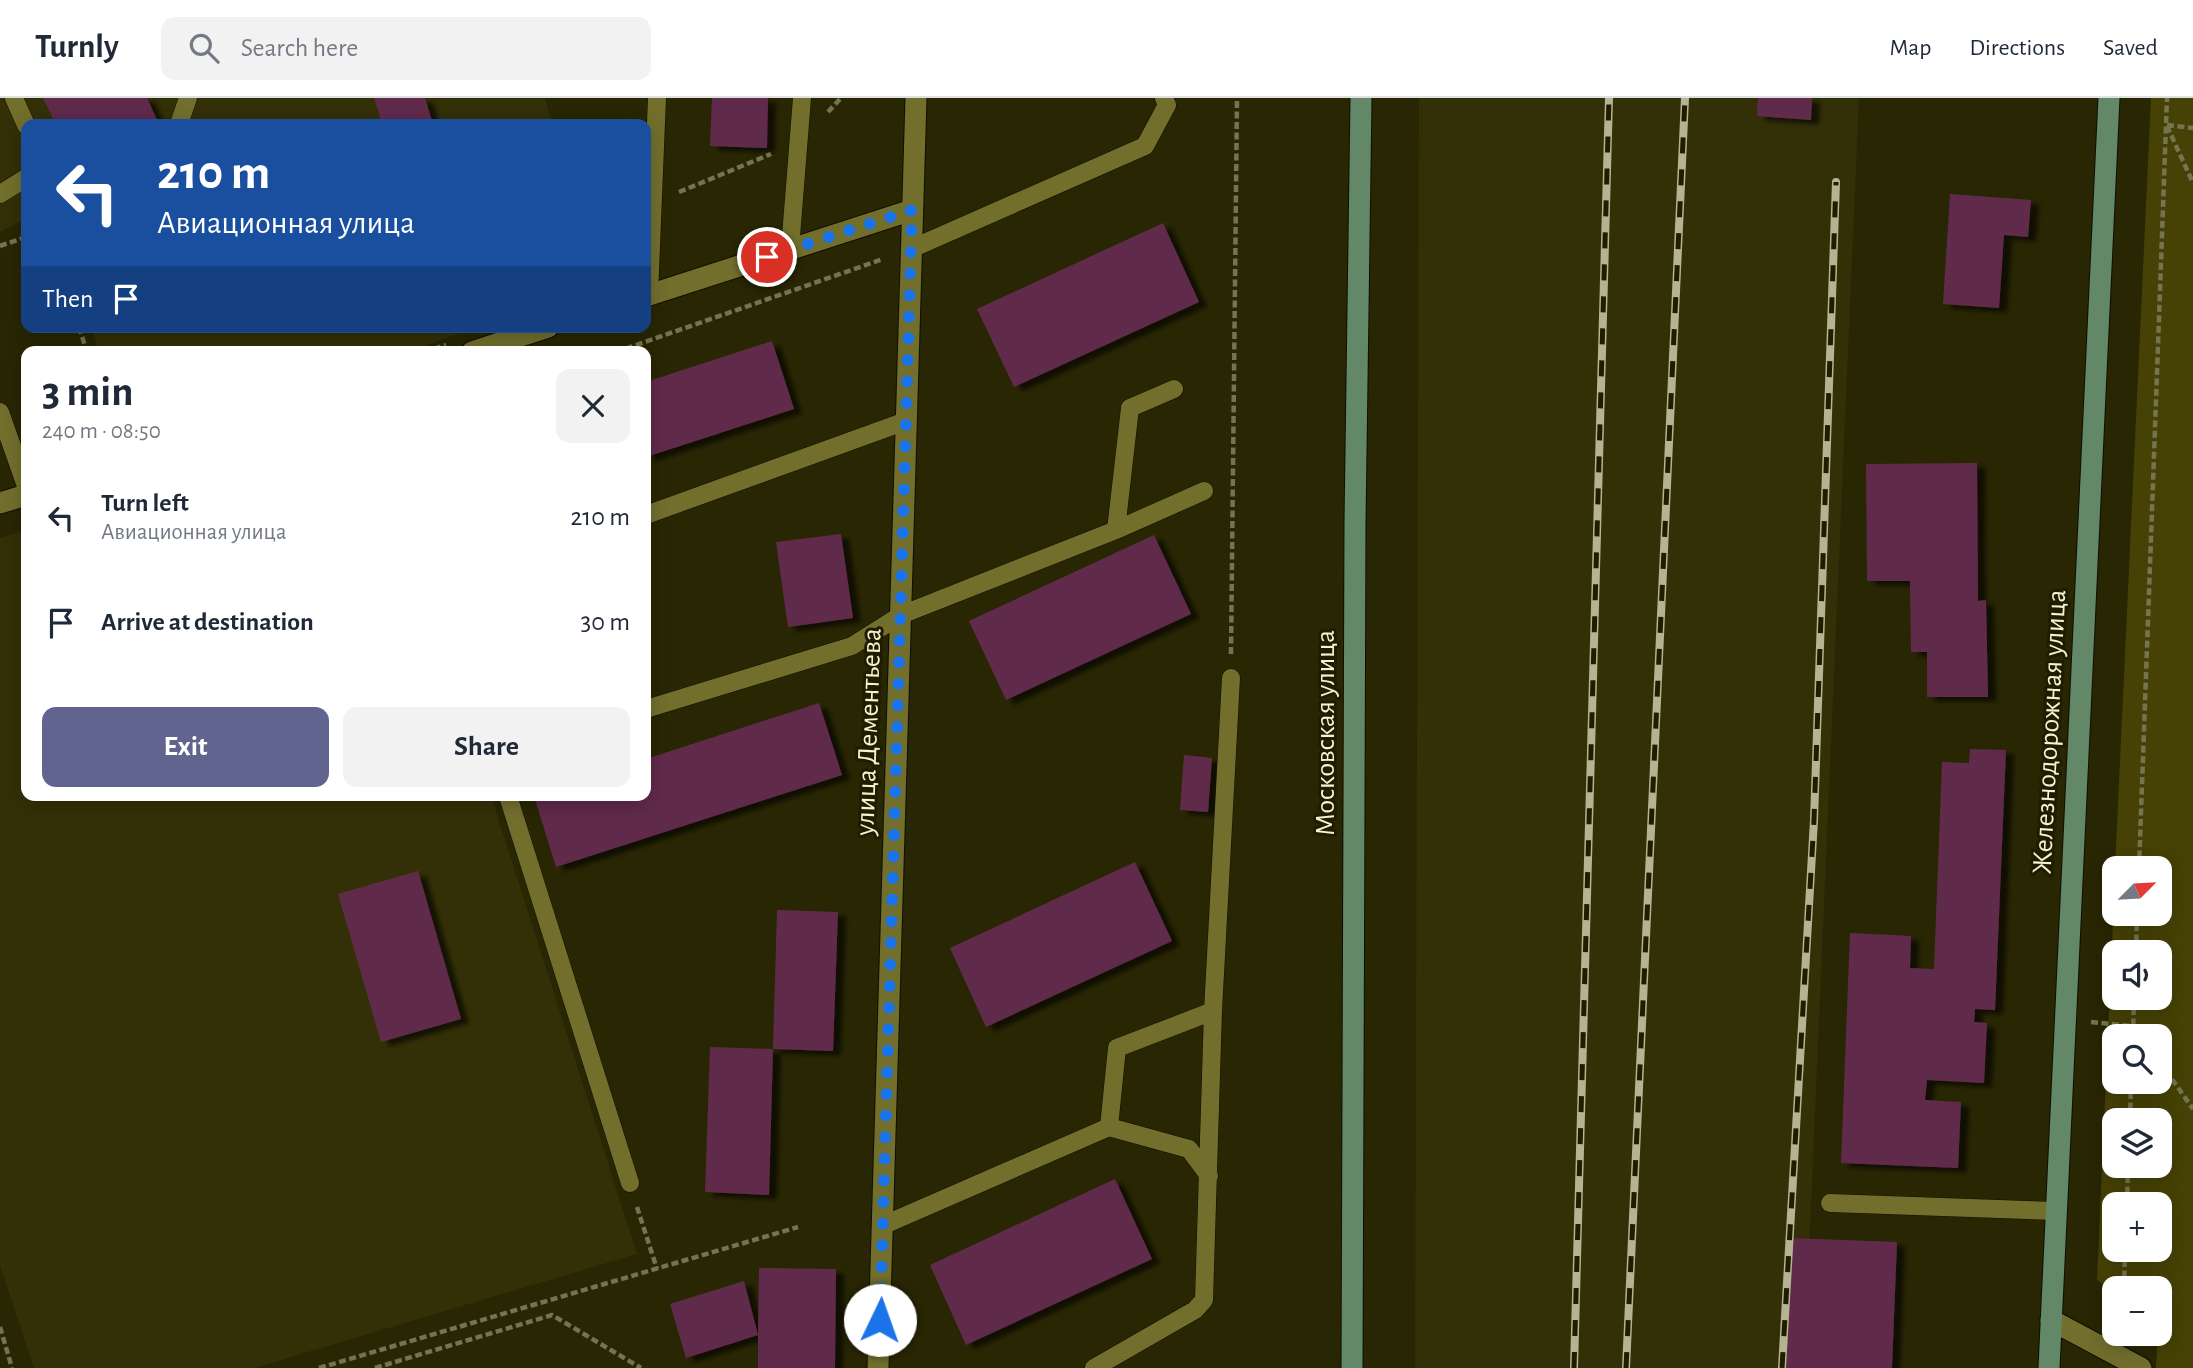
<!DOCTYPE html>
<html lang="en">
<head>
<meta charset="utf-8">
<style>
	body { margin:0; font-family:"Alegreya Sans",sans-serif; background:#f2f2f3; color:#1f2937; height:100vh; display:flex; flex-direction:column; font-size:26px; white-space:nowrap }
	* { box-sizing:border-box; margin:0 }
	p { font-size:23px; color:#747a83 }
	.icon { flex:none; width:38px; height:38px; fill:none; stroke:currentColor; stroke-width:2; stroke-linecap:round; stroke-linejoin:round }
	.map { position:relative; flex:1; overflow:hidden }
	.drawer { position:absolute; left:21px; top:248px; width:630px; height:455px; display:flex; flex-direction:column; background:#fff; border-radius:14px; box-shadow:0 4px 18px #0003 }
	.drawer>* { flex:none }
	.top-card { position:absolute; left:21px; top:21px; width:630px; height:214px; border-radius:14px; box-shadow:0 4px 18px #0003; background:#1a4fa0; color:#fff; overflow:hidden }
	.needle { width:46px; rotate:66deg }
	.tools { position:absolute; left:2102px; top:758px; display:grid; gap:14px }
	.tools a { display:grid; place-items:center; width:70px; height:70px; border-radius:14px; background:#fff; box-shadow:0 4px 18px #0003; font-size:35px }
	.pin { position:absolute; display:grid; place-items:center; width:60px; height:60px; color:#fff; margin:-30px; border:4px solid #fff; border-radius:50%; box-shadow:0 2px 7px #0007 }
	.me { position:absolute; width:77px; margin:-38px; rotate:3deg; stroke-linejoin:round; filter:drop-shadow(0 0 5px #0008) }
	.turn { display:flex; align-items:center; gap:24px; height:147px; padding:0 21px; font-size:32px }
	.turn .icon { width:91px; height:91px; stroke-width:2.5 }
	.turn b { display:block; font-size:49px; line-height:60px }
	.then { display:flex; align-items:center; height:66px; padding:0 21px; background:#0003; gap:14px; font-size:26px }
	.round { display:grid; place-items:center; flex:none; width:74px; height:74px; border-radius:14px; background:#f2f2f3 }
	.head { display:flex; align-items:center; justify-content:space-between; height:119px; padding:0 21px }
	h1 { font-size:42px; font-weight:700; line-height:52px }
	.button { display:flex; gap:14px; margin-top:auto; padding:14px 21px }
	.button a { flex:1; height:80px; border-radius:14px; background:#61648f; color:#fff; font-size:28px; font-weight:700; line-height:80px; text-align:center }
	.button a+a { background:#f2f2f3; color:#1f2937 }
	ul { padding:0; list-style:none }
	li { display:flex; align-items:center; gap:21px; height:105px; padding:0 21px }
	li div { flex:1 }
	li b { display:block; font-size:26px }
	li em { font-style:normal }
	header { display:flex; align-items:center; gap:42px; box-sizing:border-box; height:98px; padding:0 35px; background:#fff; border-bottom:2px solid #e0e1e3 }
	header strong { font-size:33px }
	nav { display:flex; gap:38px; margin-inline-start:auto; font-size:24px }
	.search { width:490px; height:63px; background:#f2f2f3; display:flex; align-items:center; gap:18px; box-sizing:border-box; padding:0 24px; border-radius:14px; color:#747a83; font-size:26px }
	.map>svg:first-child { display:block }
	.built { fill:#333007 }
	.green { fill:#464205; fill-rule:evenodd }
	.building { fill:#612c4b; filter:url(#shadow) }
	.lines { fill:none; stroke-linecap:round; stroke-linejoin:round }
	.lane-casing { stroke:#100f00; stroke-width:19 }
	.street-casing { stroke:#100f00; stroke-width:23 }
	.secondary-casing { stroke:#100f00; stroke-width:23 }
	.path { stroke:#757451; stroke-width:4.5; stroke-dasharray:7 3.5; stroke-linecap:butt }
	.lane { stroke:#726f2d; stroke-width:18 }
	.street { stroke:#726f2d; stroke-width:21 }
	.secondary { stroke:#638868; stroke-width:21 }
	.rail-casing { stroke:#b5b492; stroke-width:8 }
	.rail { stroke:#1f1c00; stroke-width:5; stroke-dasharray:16; stroke-linecap:butt }
	.route { stroke:#1a73e8; stroke-width:12; stroke-dasharray:0 21.6 }
	.labels { text-anchor:middle; dominant-baseline:central; stroke-width:6; stroke-linejoin:round; paint-order:stroke }
	.street-label { font-size:28px; fill:#f3f2d1; stroke:#1f1c00 }
</style>
</head>
<body>
<header>
<strong>Turnly</strong>
<div class="search"><svg class="icon" aria-label="search" viewBox="0 0 24 24"><circle cx="10" cy="10" r="6"/><path d="M15 15l6 6"/></svg>Search here</div>
<nav><a>Map</a><a>Directions</a><a>Saved</a></nav>
</header>
<div class="map">
<svg width="2193" height="1270" viewBox="0 0 2193 1270">
	<defs>
		<filter id="shadow"><feDropShadow dx="8" dy="4.5" stdDeviation="2" flood-color="#0009"/></filter>
	</defs>
	<rect width="100%" height="100%" fill="#282603"/>
	<path class="built" d="M0,0H545L552,26H26V120L0,134Z
		M1419,0H1859L1804,1270H1415Z
		M92,229H478L406,254H99Z
		M26,432V698H491L637,1156L254,1270H34L0,1167V440Z"/>
	<path class="green" d="M2151,0H2193V1270H2156L2160,1190H2114V1194L2097,1182L2114,802V816H2160V770H2115ZM2114,854H2160V900H2114ZM2114,938H2160V984H2114ZM2114,1022H2160V1068H2114ZM2160,1106V1152H2114V1106Z"/>
	<path class="building" d="M43,0H147L157,22L148,26H56Z
		M374,0H425L433,26H382Z
		M712,0H768L767,50L710,48Z
		M1758,0H1812L1811,22L1757,18Z
		M1950,96L2031,102L2028,139L2004,137L1999,210L1943,206Z
		M1163,125L1199,204L1014,289L977,211Z
		M772,243L794,311L646,359V284Z
		M1977,365L1978,503L1986,502L1988,599H1927V554H1911L1910,483H1867L1866,366Z
		M841,436L853,520L788,529L776,444Z
		M1154,437L1191,516L1006,602L969,523Z
		M819,605L842,677L556,769L534,698H646V661Z
		M1970,651L2006,652L1995,912L1975,911L1974,924L1987,925L1984,985L1927,982L1925,1002L1961,1004L1958,1070L1841,1065L1850,835L1911,838L1910,870L1934,871L1942,664L1969,665Z
		M1184,657L1212,660L1208,714L1180,712Z
		M1135,764L1172,843L986,929L950,850Z
		M418,773L461,921L381,944L338,796Z
		M777,812L838,814L833,953L773,951Z
		M710,949L773,951L769,1097L705,1094Z
		M1115,1081L1152,1161L966,1247L930,1167Z
		M1788,1140L1897,1144L1892,1270H1783Z
		M759,1170L836,1171L835,1270H758V1237L686,1260L670,1206L744,1183L758,1237Z"/>
	<g class="lines">
		<g class="lane-casing">
			<path id="lane" d="M14,0L26,27
				M179,26L188,0
				M0,96L26,80
				M790,151L802,0
				M911,151L1145,48L1167,7L1164,0
				M649,197L657,0
				M0,314L26,388
				M646,417L906,323
				M1116,432L1204,393
				M646,611L852,548L901,517L1116,432L1130,310L1174,291
				M508,698L630,1085
				M1109,1029L1117,950L1213,913L1231,580
				M1830,1105L2056,1113
				M884,1127L1109,1029L1189,1051L1209,1078
				M1094,1270L1195,1212L1204,1202L1213,913"/>
		</g>
		<g class="street-casing">
			<path id="street" d="M646,198L912,112
				M472,254L548,229
				M0,405L26,397
				M2051,1222L2141,1270
				M878,1270L916,0"/>
		</g>
		<g class="secondary-casing">
			<path id="secondary" d="M1352,1270L1355,424L1361,0
				M2049,1270L2109,0"/>
		</g>
		<path class="path" d="M828,14L841,0
			M2167,27L2193,30
			M2167,28L2193,85
			M679,94L771,56
			M0,148L26,139
			M79,229L87,254
			M424,254L446,247
			M616,254L883,161
			M1231,556L1237,0
			M2139,770L2167,0
			M2136,854L2137,816
			M2091,924L2133,928L2141,938
			M2133,938L2134,900
			M2160,964L2193,1011
			M2130,1022L2131,984
			M2127,1106L2128,1068
			M637,1109L657,1171
			M2124,1190L2125,1152
			M0,1229L12,1270
			M319,1270L798,1129
			M375,1270L552,1217L641,1270"/>
		<use href="#lane" class="lane"/>
		<use href="#street" class="street"/>
		<use href="#secondary" class="secondary"/>
		<g class="rail-casing">
			<path id="rail" d="M1574,1270L1609,0
				M1626,1270L1685,0
				M1782,1270L1814,722L1836,84"/>
		</g>
		<use href="#rail" class="rail"/>
	</g>
	<g class="lines">
		<path class="route" d="M767,159L912,112L880,1222"/>
	</g>
	<g class="labels">
		<g class="street-label">
			<text transform="translate(869 634) rotate(-88)">улица Дементьева</text>
			<text transform="translate(2050 634) rotate(-87)">Железнодорожная улица</text>
			<text transform="translate(1326 635) rotate(-90)">Московская улица</text>
		</g>
	</g>
</svg>
<div class="tools">
<a><svg class="needle" viewBox="-14 -14 28 28"><path d="M0-13l5 13h-10z" fill="#e53935"/><path d="M0 13l5-13h-10z" fill="#747a83"/></svg></a>
<a><svg class="icon" aria-label="sound" viewBox="0 0 24 24"><path d="M4 9h4l5-4v14l-5-4H4zM17 9q2 3 0 6"/></svg></a>
<a><svg class="icon" aria-label="search" viewBox="0 0 24 24"><circle cx="10" cy="10" r="6"/><path d="M15 15l6 6"/></svg></a>
<a><svg class="icon" aria-label="layers" viewBox="0 0 24 24"><path d="M12 4l9 5-9 5-9-5zM3 14l9 5 9-5"/></svg></a>
<a>+</a>
<a>−</a>
</div>
<div class="pin" style="left:767px;top:159px;background:#d93025"><svg class="icon" aria-label="arrive" viewBox="0 0 24 24"><path d="M6 21V4h12l-3 4 3 4H6"/></svg></div>
<svg class="me" style="left:880px;top:1222px" viewBox="-20 -20 40 40"><circle r="19" fill="#fff"/><path d="M0-13L10 11 0 6-10 11z" fill="#1a73e8"/></svg>
<div class="top-card">
<div class="turn"><svg class="icon" aria-label="left" viewBox="0 0 24 24"><path d="M17 20v-9H6M10 6l-5 5 5 5"/></svg><div><b>210 m</b>Авиационная улица</div></div>
<div class="then">Then<svg class="icon" aria-label="arrive" viewBox="0 0 24 24"><path d="M6 21V4h12l-3 4 3 4H6"/></svg></div>
</div>
<section class="drawer">
<div class="head"><div><h1>3 min</h1><p>240 m · 08:50</p></div><a class="round"><svg class="icon" aria-label="close" viewBox="0 0 24 24"><path d="M6 6l12 12M18 6L6 18"/></svg></a></div>
<ul>
<li><svg class="icon" aria-label="left" viewBox="0 0 24 24"><path d="M17 20v-9H6M10 6l-5 5 5 5"/></svg><div><b>Turn left</b><p>Авиационная улица</p></div><em>210 m</em></li>
<li><svg class="icon" aria-label="arrive" viewBox="0 0 24 24"><path d="M6 21V4h12l-3 4 3 4H6"/></svg><div><b>Arrive at destination</b></div><em>30 m</em></li>
</ul>
<div class="button"><a>Exit</a><a>Share</a></div>
</section>
</div>
</body>
</html>
